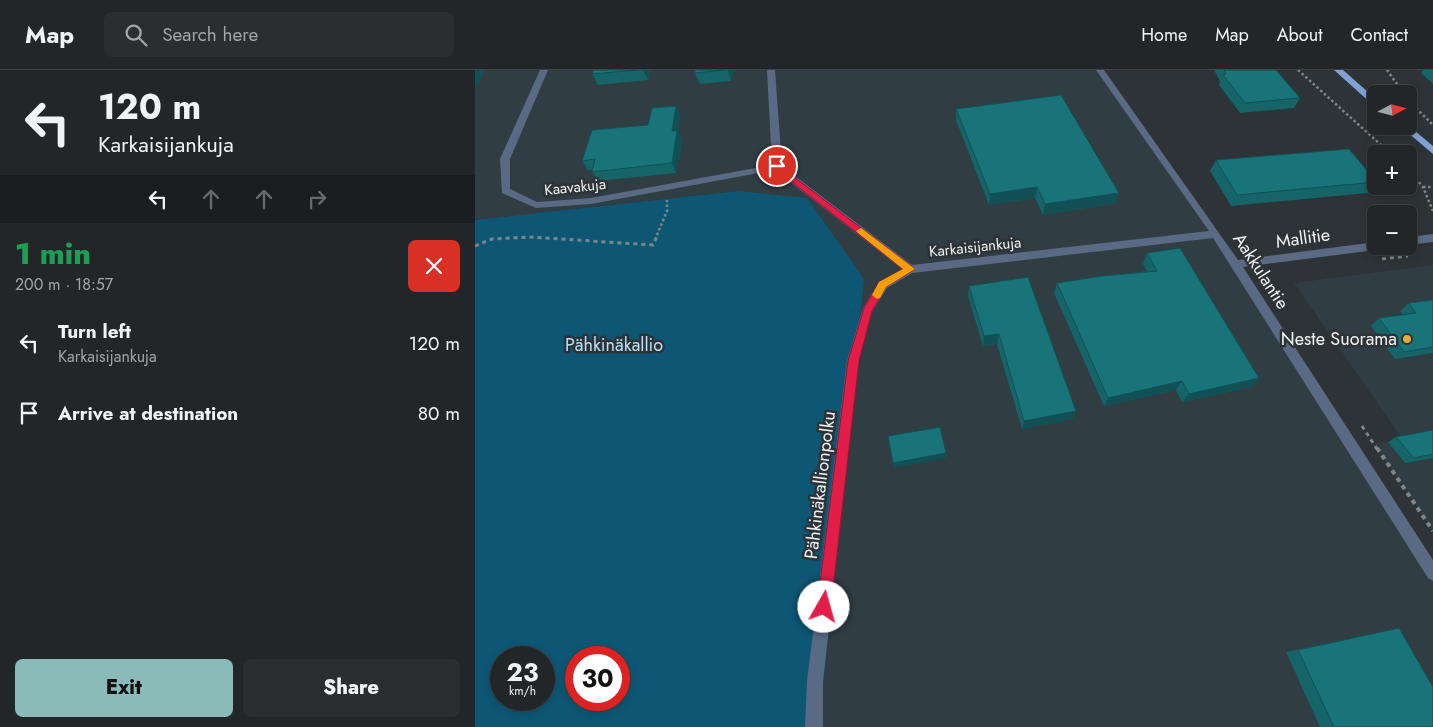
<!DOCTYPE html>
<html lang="en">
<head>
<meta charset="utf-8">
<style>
	body { margin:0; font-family:Jost,sans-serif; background:#2a2e30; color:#f1f3f6; height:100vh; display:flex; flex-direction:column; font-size:19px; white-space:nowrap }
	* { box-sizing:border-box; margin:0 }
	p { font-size:16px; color:#a2a5a8 }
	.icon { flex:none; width:28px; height:28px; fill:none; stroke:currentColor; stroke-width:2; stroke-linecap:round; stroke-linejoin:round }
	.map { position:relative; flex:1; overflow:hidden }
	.sheet { display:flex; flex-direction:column; background:#222628; width:475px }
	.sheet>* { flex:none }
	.guide { background:#222628; color:#f1f3f6; overflow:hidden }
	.needle { width:32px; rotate:83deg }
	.buttons { position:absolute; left:892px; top:15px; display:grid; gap:10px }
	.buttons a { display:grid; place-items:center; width:50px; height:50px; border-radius:8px; background:#222628; box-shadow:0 2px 8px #0003,0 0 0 1px #3f4345; font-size:25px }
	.speed { position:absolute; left:15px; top:576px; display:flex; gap:10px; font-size:25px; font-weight:700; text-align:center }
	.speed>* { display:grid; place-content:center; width:65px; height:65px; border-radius:50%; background:#222628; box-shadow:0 2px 8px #0003,0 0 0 1px #3f4345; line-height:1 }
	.speed small { font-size:12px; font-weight:400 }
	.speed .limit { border:8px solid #d22; background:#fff; color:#111 }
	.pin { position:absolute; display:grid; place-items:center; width:42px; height:42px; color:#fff; margin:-21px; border:2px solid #fff; border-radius:50%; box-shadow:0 1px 5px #0007 }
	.me { position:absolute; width:55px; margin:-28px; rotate:7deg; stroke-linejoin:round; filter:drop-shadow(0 0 4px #0008) }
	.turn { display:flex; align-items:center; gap:18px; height:105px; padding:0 15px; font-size:22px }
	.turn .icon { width:65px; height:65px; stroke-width:2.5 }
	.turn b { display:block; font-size:35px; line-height:42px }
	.lanes { display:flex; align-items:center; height:48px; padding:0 15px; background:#0003; justify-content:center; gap:25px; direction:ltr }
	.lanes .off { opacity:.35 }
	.round { display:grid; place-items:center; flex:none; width:52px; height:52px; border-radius:8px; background:#2a2e30 }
	.overview { display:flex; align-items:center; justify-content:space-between; height:85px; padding:0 15px }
	h1 { font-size:30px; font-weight:800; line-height:38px; color:#1e9e55 }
	.action { display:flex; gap:10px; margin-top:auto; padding:10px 15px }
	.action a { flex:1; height:58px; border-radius:8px; background:#8bbbb9; color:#111; font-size:20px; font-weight:800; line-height:58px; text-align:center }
	.action a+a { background:#2a2e30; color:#f1f3f6 }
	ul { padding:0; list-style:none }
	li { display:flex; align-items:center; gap:15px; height:70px; padding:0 15px }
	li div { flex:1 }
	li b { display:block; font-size:19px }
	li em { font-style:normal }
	header { display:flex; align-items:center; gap:30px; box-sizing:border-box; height:70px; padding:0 25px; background:#222628; border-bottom:1px solid #3f4345 }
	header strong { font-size:24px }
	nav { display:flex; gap:28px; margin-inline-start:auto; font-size:18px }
	.search { width:350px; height:45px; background:#2a2e30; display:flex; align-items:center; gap:12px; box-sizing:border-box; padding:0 18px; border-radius:8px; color:#a2a5a8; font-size:19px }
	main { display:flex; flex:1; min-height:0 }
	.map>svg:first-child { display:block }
	.built { fill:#303d43 }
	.green { fill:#0d5774; fill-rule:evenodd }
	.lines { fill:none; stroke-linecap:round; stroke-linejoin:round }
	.path-far2 { stroke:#818588; stroke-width:2.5; stroke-dasharray:2.5 2.5; stroke-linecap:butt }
	.path-far1 { stroke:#818588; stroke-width:3; stroke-dasharray:4 4; stroke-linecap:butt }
	.path { stroke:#818588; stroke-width:4; stroke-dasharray:4.5 4.5; stroke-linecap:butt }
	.minor { fill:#5a6a84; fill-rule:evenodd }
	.major { fill:#81a1d5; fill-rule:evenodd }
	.wall { fill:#156468 }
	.shaded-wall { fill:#115155 }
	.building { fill:#187479; stroke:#115155 }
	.route { fill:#e11d48; stroke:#92132f }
	.slow { fill:#f59e0b }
	.poi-dot { fill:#e4ad35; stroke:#2d3336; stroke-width:2 }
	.labels { text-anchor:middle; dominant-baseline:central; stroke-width:5; stroke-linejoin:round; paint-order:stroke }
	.far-street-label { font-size:15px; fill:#f1f4f6; stroke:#2d3336 }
	.street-label { font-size:18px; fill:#f1f4f6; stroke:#2d3336 }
	.poi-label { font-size:18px; fill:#f1f4f6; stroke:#2d3336; text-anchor:end }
	.park-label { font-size:18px; fill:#b7e1f6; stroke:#2d3336 }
</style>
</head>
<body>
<header>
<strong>Map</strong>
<div class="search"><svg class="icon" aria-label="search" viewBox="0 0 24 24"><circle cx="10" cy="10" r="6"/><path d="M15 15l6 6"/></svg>Search here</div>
<nav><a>Home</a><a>Map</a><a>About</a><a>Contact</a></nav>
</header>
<main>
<section class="sheet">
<div class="guide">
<div class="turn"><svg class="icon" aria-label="left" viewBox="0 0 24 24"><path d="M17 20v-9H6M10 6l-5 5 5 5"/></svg><div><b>120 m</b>Karkaisijankuja</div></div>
<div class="lanes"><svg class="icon" aria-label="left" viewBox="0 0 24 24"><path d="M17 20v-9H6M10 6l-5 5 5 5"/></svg><svg class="icon off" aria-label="ahead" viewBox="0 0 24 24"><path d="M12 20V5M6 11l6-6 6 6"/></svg><svg class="icon off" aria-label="ahead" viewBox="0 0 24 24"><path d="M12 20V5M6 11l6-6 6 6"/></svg><svg class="icon off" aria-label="right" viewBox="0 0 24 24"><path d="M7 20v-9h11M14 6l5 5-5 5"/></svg></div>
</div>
<div class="overview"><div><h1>1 min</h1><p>200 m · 18:57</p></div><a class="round" style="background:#d93025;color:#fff"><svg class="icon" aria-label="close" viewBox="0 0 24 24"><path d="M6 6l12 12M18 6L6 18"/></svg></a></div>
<ul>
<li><svg class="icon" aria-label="left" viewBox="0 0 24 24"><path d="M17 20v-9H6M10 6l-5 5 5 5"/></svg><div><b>Turn left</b><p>Karkaisijankuja</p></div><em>120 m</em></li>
<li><svg class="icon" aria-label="arrive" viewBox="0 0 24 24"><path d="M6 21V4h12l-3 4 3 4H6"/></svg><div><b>Arrive at destination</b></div><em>80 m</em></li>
</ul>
<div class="action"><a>Exit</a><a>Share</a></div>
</section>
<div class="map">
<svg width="958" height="657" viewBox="0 0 958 657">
	<rect width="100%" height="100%" fill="#2d3336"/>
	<path class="built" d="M0,0H625L741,164L958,503V657H344L263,121L0,150Z
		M958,195V461L898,373L929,371L819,213Z"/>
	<path class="green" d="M263,121L332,128L389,209L344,657H0V150ZM26,588H69V630H26ZM101,588H144V630H101Z"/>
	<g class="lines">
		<path class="path-far2" d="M823,0L916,84
			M912,0L929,24
			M934,31L958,55
			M934,101L948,117L958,141
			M948,117H958
			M182,165L192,141V130"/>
		<path class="path-far1" d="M0,176L17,169L55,167L178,175L183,164
			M907,189L933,186
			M887,356L902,379"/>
		<path class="path" d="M902,378L958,461"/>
		<path class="minor" d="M65,0H73L35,89V119L62,132L116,128L297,95L292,0H300L307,96L437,195L734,161L621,0H629L763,190L901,172V176H906L901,180L768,197L958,490V511L953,508L738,168L437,203L412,218L397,242L384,291L348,611V657H330L332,611L372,291L388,238L404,212L427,199L300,100L116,134L61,138L27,123L25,89Z
			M958,164V172L934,175V167Z"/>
		<path class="major" d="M859,0H868L901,29V35H898Z
			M925,56H934L958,76V84Z"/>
	</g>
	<path class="wall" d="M119,0H175L173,10L123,15L117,4Z
		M220,0H262L257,1L256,11L225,14L220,3Z
		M739,0H793L825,28L819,38L765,43L744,15L745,11Z
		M948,0H958V14L946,3Z
		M201,36L205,45L203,62L207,70L201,103L123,111L117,102V100H113L107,91L173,55Z
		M481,39L644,123L641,133L568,145L560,128L514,135L481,50Z
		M741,90L901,111V113L893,123L756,136L735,101Z
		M672,183L784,308L776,317L707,332L701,320L629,336L579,223L582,213L672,201L668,194Z
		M494,216L601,341L597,349L547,359L522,274L508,276L493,226Z
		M958,230V283L920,289L896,256L904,248L928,245L925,241L934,233Z
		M958,360V388L930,393L913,372L921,367Z
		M924,558L958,657H845L811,582Z"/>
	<path class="shaded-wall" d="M0,0H10L0,19Z
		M168,0H175L173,10Z
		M253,0H257L256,11Z
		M201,36L205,45L203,62L207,70L201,103L197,93V61Z
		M562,117L560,128L514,135L515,124Z
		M644,123L641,133L568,145L570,134Z
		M524,264L522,274L508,276L509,266Z
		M784,308L776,317L707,332L714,324Z
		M707,311L701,320L629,336L633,328Z
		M601,341L597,349L547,359L549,351Z
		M471,383V388L419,398L418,393Z"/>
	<path class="building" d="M119,0H162L117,4Z
		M220,0H249L220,3Z
		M749,0H801L825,28L770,33L748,5L751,4Z
		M586,25L644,123L570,134L562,117L515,124L481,39Z
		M201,36L197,61H202L197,93L117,102L120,89L107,91L117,60L173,55L177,38Z
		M874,79L901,111V112L762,125L741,90Z
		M705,178L784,308L714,324L707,311L633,328L582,213L627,206L682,201L672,183Z
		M553,207L601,341L549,351L524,264L509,266L494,216Z
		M958,230V277L929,282L904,248L941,243L934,233Z
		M465,357L471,383L418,393L413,366Z
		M958,360V384L939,388L921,367Z
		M924,558L958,617V657H859L823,580Z"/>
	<path class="route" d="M302,94L440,199L411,217L397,241L384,291L356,537L354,542L349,544L344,542L342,537L373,291L389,238L404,212L428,199L299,98V95Z"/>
	<path class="slow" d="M386,158L440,199L411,217L405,228L402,229L397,225L404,212L428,199L383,163L381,161Z"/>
	<circle class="poi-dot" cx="932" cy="269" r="5"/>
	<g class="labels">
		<g class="far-street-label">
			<text transform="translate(100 117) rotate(-6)">Kaavakuja</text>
			<text transform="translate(500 177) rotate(-6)">Karkaisijankuja</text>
		</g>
		<g class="street-label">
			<text transform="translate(828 168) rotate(-8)">Mallitie</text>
			<text transform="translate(786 201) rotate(57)">Aakkulantie</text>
			<text transform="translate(345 415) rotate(-83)">Pähkinäkallionpolku</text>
		</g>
		<g class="poi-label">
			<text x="922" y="269">Neste Suorama</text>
		</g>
		<g class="park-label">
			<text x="139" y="275">Pähkinäkallio</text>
		</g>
	</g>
</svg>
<div class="buttons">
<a><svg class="needle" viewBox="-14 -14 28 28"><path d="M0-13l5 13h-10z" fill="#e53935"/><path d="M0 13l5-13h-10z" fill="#a2a5a8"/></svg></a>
<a>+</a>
<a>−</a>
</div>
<div class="speed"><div>23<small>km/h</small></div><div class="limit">30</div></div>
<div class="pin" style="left:302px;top:96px;background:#d93025"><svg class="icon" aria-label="arrive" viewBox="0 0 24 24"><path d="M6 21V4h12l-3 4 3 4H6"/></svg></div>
<svg class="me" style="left:349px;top:537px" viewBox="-20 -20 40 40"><circle r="19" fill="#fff"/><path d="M0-13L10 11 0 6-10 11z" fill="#e11d48"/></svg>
</div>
</main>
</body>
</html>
